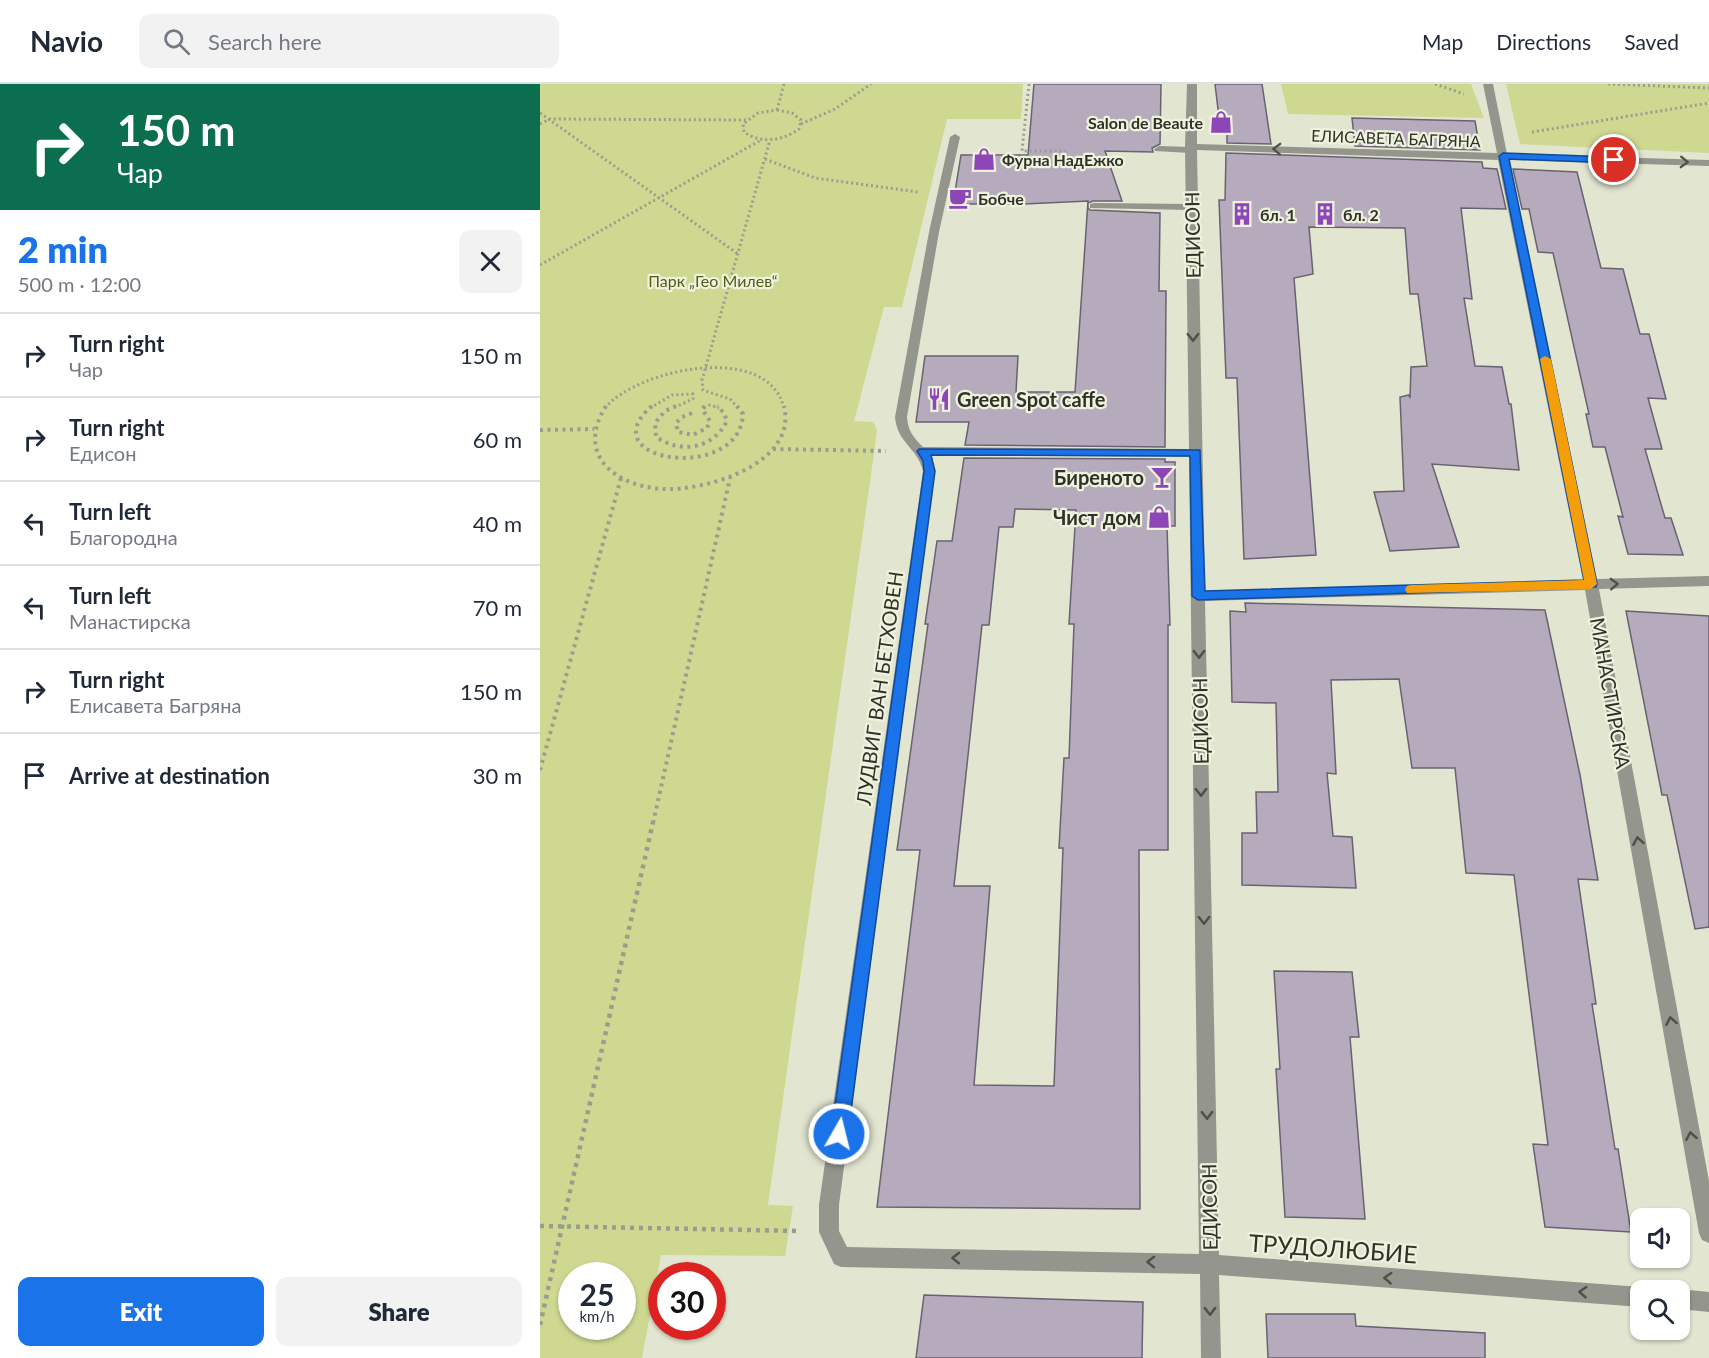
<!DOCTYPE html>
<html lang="en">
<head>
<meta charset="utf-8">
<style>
	body { margin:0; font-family:Lato,sans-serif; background:#f2f2f3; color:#1f2937; height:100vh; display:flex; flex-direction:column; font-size:22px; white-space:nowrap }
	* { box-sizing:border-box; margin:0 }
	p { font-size:20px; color:#747a83 }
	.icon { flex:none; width:33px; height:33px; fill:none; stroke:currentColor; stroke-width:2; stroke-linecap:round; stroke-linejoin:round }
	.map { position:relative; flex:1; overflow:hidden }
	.details { display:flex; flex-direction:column; background:#fff; width:540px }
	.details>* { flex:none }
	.hud { background:#0b6e4f; color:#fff; overflow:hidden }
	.tools { position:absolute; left:1090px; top:1124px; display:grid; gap:12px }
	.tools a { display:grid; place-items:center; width:60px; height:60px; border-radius:12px; background:#fff; box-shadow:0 2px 4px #0004; font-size:30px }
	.speed { position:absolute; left:18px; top:1178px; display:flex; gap:12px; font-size:30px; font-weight:700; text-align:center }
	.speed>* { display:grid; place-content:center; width:78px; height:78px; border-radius:50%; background:#fff; box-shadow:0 2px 4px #0004; line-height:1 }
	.speed small { font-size:15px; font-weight:400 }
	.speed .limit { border:9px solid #d22; background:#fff; color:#111 }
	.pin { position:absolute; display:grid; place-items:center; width:51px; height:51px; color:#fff; margin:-26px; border:3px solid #fff; border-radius:50%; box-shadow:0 2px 6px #0007 }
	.me { position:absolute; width:66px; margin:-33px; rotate:8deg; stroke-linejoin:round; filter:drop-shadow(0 0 4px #0008) }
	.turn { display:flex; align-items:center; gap:21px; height:126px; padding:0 18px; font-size:27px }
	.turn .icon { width:78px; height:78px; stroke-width:2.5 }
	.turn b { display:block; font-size:42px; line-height:51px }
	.round { display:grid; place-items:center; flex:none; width:63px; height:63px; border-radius:12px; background:#f2f2f3 }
	.overview { display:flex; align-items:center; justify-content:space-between; height:102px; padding:0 18px }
	h1 { font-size:36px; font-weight:800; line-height:45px; color:#1a73e8 }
	.cta { display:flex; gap:12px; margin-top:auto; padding:12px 18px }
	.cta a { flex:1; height:69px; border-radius:12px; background:#1a73e8; color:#fff; font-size:24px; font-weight:800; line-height:69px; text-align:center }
	.cta a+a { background:#f2f2f3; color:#1f2937 }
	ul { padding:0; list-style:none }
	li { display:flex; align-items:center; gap:18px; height:84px; padding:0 18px; border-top:2px solid #e0e1e3 }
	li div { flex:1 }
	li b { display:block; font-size:22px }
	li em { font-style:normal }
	header { display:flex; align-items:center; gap:36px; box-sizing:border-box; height:84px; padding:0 30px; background:#fff; border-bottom:2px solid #e0e1e3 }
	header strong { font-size:28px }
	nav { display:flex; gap:33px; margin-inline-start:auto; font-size:21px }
	.search { width:420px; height:54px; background:#f2f2f3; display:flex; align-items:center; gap:15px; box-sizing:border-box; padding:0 21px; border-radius:12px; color:#747a83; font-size:22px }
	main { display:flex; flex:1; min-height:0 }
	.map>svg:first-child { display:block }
	.green { fill:#ced891; fill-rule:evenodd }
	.building { fill:#b5abbd; stroke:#6a6171; stroke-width:1.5; fill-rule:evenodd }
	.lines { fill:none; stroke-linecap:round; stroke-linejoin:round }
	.path-far2 { stroke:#9a9d8d; stroke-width:3; stroke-dasharray:2 3; stroke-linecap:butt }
	.path-far1 { stroke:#9a9d8d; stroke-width:4; stroke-dasharray:3 4.5; stroke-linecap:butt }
	.path { stroke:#9a9d8d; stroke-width:4.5; stroke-dasharray:4 5; stroke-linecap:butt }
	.service { fill:#94958c; fill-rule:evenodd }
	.minor { fill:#94958c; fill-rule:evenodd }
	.oneway { stroke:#4e4f47 }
	.route { fill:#1a73e8; stroke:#114b97; stroke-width:1.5 }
	.slow { fill:#f59e0b }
	.labels { text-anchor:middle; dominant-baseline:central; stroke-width:4.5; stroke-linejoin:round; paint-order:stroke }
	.far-poi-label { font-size:16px; font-weight:bold; fill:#303129; stroke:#eff3de; text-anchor:start }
	.far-street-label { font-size:16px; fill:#303129; stroke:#eff3de }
	.far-park-label { font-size:16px; fill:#555c18; stroke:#eff3de }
	.street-label { font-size:20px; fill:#303129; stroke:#eff3de }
	.poi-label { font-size:20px; font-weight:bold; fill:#303129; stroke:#eff3de; text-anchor:end }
	.near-street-label { font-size:24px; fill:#303129; stroke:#eff3de }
</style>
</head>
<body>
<header>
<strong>Navio</strong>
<div class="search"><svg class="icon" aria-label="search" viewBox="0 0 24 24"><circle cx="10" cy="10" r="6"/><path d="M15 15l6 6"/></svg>Search here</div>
<nav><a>Map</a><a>Directions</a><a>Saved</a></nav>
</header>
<main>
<section class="details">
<div class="hud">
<div class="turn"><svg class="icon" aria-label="right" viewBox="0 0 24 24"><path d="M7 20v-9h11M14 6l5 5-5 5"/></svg><div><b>150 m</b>Чар</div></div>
</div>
<div class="overview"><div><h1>2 min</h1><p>500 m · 12:00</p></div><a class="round"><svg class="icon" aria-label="close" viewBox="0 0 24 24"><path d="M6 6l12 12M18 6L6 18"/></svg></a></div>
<ul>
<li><svg class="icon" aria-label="right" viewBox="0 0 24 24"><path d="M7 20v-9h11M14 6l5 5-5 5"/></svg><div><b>Turn right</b><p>Чар</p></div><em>150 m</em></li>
<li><svg class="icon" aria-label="right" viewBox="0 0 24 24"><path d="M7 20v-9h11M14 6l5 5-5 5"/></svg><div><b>Turn right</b><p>Едисон</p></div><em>60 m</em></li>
<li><svg class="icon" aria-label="left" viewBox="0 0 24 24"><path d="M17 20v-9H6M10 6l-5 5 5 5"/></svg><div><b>Turn left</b><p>Благородна</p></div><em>40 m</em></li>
<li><svg class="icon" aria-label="left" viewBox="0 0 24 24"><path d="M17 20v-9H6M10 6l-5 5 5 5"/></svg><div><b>Turn left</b><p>Манастирска</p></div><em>70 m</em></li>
<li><svg class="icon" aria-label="right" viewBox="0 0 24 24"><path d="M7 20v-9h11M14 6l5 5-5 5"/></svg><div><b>Turn right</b><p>Елисавета Багряна</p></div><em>150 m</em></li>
<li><svg class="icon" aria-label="arrive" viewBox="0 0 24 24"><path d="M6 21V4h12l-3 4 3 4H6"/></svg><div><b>Arrive at destination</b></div><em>30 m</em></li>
</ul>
<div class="cta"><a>Exit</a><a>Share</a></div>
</section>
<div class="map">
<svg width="1169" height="1274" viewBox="0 0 1169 1274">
	<rect width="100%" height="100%" fill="#e2e6d1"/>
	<path class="green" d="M0,0H483L481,35H407L362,223H344L314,337L333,338L337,346L336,355L228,1121L253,1122L245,1172L121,1171L102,1274H0ZM32,1191H82V1242H32Z
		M741,0H931L944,34L748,30Z
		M966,0H1169V69L980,60Z"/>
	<path class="building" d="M494,0H621L620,60L612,64L613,68L565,67L582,117H553L548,119V124L550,126L620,129L619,207H626L625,363L425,361L429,338H376L385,272H478L476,308H535L548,117L484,120H413L421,71H488Z
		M675,0H722L731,60L687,59V42H680Z
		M812,34L935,37L940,66L815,62Z
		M686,69L942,78L943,84L957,85L966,125L921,124L932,215L924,214L935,282L962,283L969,320H971L979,386L892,380L919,463L850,467L834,408L864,407L860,313L869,311L870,314L871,283L887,282L878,210H870L865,144L769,143L773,190L754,194L776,471L704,475L697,294H686L679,116H685Z
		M973,85L1037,88L1061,184L1083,185L1100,250H1109L1126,315L1108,314L1122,365H1105L1125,434H1131L1143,471L1088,470L1078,432L1083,433L1065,363H1053L1046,330H1049L1013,169L998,168L989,125H982Z
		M424,374L625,375V378H635V442H627L630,541H628V766H599L600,1125L337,1123L380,766H357L388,540H385L397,457H412ZM475,425L536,426L529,540H534L529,674H524L519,764H523L514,1002L434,1001L450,802H414L442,541H449L459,443H473Z
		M705,519L1005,526L1040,691L1058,796L1038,795L1056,920H1052L1075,1065H1078L1091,1148L1005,1143L993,1060L1008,1061L974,791L926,789L915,684H872L859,595L791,596L796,690L787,689L793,752L812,753L816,804L702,801V749H717L716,708H738L736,619L692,618L690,527L706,528Z
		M1086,527L1169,532V843L1155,845L1127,711H1122Z
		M734,887L812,888L819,953H810L825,1135L745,1133L736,985H740Z
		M384,1211L603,1218L602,1274H376Z
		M726,1230H815L816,1242L945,1249V1274H728Z"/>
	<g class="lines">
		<path class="path-far2" d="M489,0L482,67H526
			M895,0L924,10
			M1068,0L1169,4
			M237,26L252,29L261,36L259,45C242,57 221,60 204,48L203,40L218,29Z
			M237,26L244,0
			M0,29L198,170
			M0,40L10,35L206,36
			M261,40L295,25L331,0
			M992,48L1169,19
			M225,75L275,94L378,108
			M0,181L221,56
			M65,324C97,285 228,257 244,324
			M110,324L132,311L153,310V315L133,324
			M164,324L170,321L179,324
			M198,324L190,315L163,306L162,296L230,56"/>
		<path class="path-far1" d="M66,322C35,371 75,402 123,405C166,407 258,380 244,322
			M112,322C47,378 200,400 203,330L197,322
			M136,322L125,327L115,339L116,353C141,370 173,365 187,337L184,329L177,322
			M152,329L142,333L136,339L138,348L153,351L167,344L170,337L162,325L165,322
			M0,346L54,345
			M233,365L346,367
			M0,686L81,394
			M113,739L190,394"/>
		<path class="path" d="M0,1142L261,1147
			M0,1241L113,738"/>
		<path class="service" d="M619,62L650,63L655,66L650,69L615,67L614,65Z
			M554,119L651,120L656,123L651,126L550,124V120Z"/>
		<path class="minor" d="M647,0H657V60L957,69L943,0H953L967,70L1169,76V82L969,76L1057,495L1169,492V502L1059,505L1169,1097V1159L1162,1156L1159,1149L1045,506L665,517L679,1171L1101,1203L1108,1206H1101V1223L679,1191L681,1274H661L660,1190L301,1183L294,1180L279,1148V1121L383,387C378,364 357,359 355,333L389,148L410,53L415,50L420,53L399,148L367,333C368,347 373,353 383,363L649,365L645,63ZM657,66L958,76L1043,496L665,507ZM390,371L649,373L659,1170L307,1163L299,1147V1121L395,387Z
			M1140,1205L1169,1208V1228L1140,1225V1206H1138Z"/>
	</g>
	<defs><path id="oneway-chevron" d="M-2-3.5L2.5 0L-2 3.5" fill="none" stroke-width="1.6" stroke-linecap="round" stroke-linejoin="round" transform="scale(1.5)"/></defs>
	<g class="oneway">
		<use href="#oneway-chevron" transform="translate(737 65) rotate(-178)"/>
		<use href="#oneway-chevron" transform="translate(1144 78) rotate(2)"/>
		<use href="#oneway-chevron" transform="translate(653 253) rotate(89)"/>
		<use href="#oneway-chevron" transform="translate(1074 500) rotate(-2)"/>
		<use href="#oneway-chevron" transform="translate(659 570) rotate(89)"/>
		<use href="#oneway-chevron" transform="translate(661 708) rotate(89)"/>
		<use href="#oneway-chevron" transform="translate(1098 757) rotate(-100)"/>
		<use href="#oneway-chevron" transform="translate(664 836) rotate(89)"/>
		<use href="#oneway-chevron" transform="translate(1131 937) rotate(-100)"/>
		<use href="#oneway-chevron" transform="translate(667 1031) rotate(89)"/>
		<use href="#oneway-chevron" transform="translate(1151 1052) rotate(-100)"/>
		<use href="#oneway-chevron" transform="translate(416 1174) rotate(-179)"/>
		<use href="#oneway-chevron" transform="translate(611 1178) rotate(-179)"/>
		<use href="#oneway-chevron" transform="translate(848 1194) rotate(-176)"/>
		<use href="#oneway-chevron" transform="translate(1043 1208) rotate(-176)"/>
		<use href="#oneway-chevron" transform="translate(670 1227) rotate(89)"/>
	</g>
	<path class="route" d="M963,69L1074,73L1079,76L1074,79L969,75L1057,500L1056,503L658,516L652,512L650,372L391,371L395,387L308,1050L305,1056L299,1058L293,1056L291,1050L384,387L383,377L377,367L379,365L660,366L665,507L1044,496L959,72Z"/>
	<path class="slow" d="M1005,272L1011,275L1057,500L1051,505L867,509L865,505L867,502L871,501L1044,496L1000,275Z"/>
	<defs>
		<g id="shop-bare" transform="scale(1.8)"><path d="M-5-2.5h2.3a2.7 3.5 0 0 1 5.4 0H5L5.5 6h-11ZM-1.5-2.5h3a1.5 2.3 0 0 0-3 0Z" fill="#8d45b8" stroke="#eff3de" stroke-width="2.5" paint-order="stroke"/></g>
		<g id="cafe-bare" transform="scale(1.8)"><path d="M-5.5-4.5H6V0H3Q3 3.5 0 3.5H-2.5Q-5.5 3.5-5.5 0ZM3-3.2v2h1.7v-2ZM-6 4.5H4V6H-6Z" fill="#8d45b8" stroke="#eff3de" stroke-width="2.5" paint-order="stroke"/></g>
		<g id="building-bare" transform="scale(1.8)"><path d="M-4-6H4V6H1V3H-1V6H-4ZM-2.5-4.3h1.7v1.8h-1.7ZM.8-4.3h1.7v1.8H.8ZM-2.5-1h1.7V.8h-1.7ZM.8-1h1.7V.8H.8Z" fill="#8d45b8" stroke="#eff3de" stroke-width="2.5" paint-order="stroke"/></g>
		<g id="restaurant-bare" transform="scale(1.8)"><path d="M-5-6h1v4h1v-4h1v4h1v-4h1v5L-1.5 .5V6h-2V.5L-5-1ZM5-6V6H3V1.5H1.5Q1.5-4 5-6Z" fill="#8d45b8" stroke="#eff3de" stroke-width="2.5" paint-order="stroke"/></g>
		<g id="bar-bare" transform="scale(1.8)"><path d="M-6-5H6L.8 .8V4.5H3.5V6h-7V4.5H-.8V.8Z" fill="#8d45b8" stroke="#eff3de" stroke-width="2.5" paint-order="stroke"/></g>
	</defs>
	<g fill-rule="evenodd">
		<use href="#shop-bare" x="681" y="38"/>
		<use href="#shop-bare" x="444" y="75"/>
		<use href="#cafe-bare" x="420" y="114"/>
		<use href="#building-bare" x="702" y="130"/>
		<use href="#building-bare" x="785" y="130"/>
		<use href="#restaurant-bare" x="399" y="315"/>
		<use href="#bar-bare" x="622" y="393"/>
		<use href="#shop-bare" x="619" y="433"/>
	</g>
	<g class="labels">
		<g class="far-poi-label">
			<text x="663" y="38" text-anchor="end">Salon de Beaute</text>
			<text x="462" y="75">Фурна НадЕжко</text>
			<text x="438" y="114">Бобче</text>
			<text x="720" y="130">бл. 1</text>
			<text x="803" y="130">бл. 2</text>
		</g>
		<g class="far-street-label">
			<text transform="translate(856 54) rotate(2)">ЕЛИСАВЕТА БАГРЯНА</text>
		</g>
		<g class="far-park-label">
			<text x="173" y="196">Парк „Гео Милев“</text>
		</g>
		<g class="street-label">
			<text transform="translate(652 151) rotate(-91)">ЕДИСОН</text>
			<text transform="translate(339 604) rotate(-82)">ЛУДВИГ ВАН БЕТХОВЕН</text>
			<text transform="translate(1071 609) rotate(80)">МАНАСТИРСКА</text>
			<text transform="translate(660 637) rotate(-91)">ЕДИСОН</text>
			<text transform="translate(669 1123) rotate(-91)">ЕДИСОН</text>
		</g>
		<g class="poi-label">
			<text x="417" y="315" text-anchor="start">Green Spot caffe</text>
			<text x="604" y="393">Биреното</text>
			<text x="601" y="433">Чист дом</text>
		</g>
		<g class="near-street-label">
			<text transform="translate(793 1164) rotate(4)">ТРУДОЛЮБИЕ</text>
		</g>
	</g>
</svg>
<div class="tools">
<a><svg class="icon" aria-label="sound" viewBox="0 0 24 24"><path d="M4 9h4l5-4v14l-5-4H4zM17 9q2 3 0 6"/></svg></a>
<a><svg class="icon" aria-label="search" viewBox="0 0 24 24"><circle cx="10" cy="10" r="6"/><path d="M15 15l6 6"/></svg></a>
</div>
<div class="speed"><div>25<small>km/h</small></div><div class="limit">30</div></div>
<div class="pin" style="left:1074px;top:76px;background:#d93025"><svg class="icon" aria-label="arrive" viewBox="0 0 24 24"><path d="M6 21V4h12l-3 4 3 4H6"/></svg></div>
<svg class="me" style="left:299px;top:1050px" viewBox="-20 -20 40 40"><circle r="17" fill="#1a73e8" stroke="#fff" stroke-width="3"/><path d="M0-11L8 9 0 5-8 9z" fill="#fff"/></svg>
</div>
</main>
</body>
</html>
